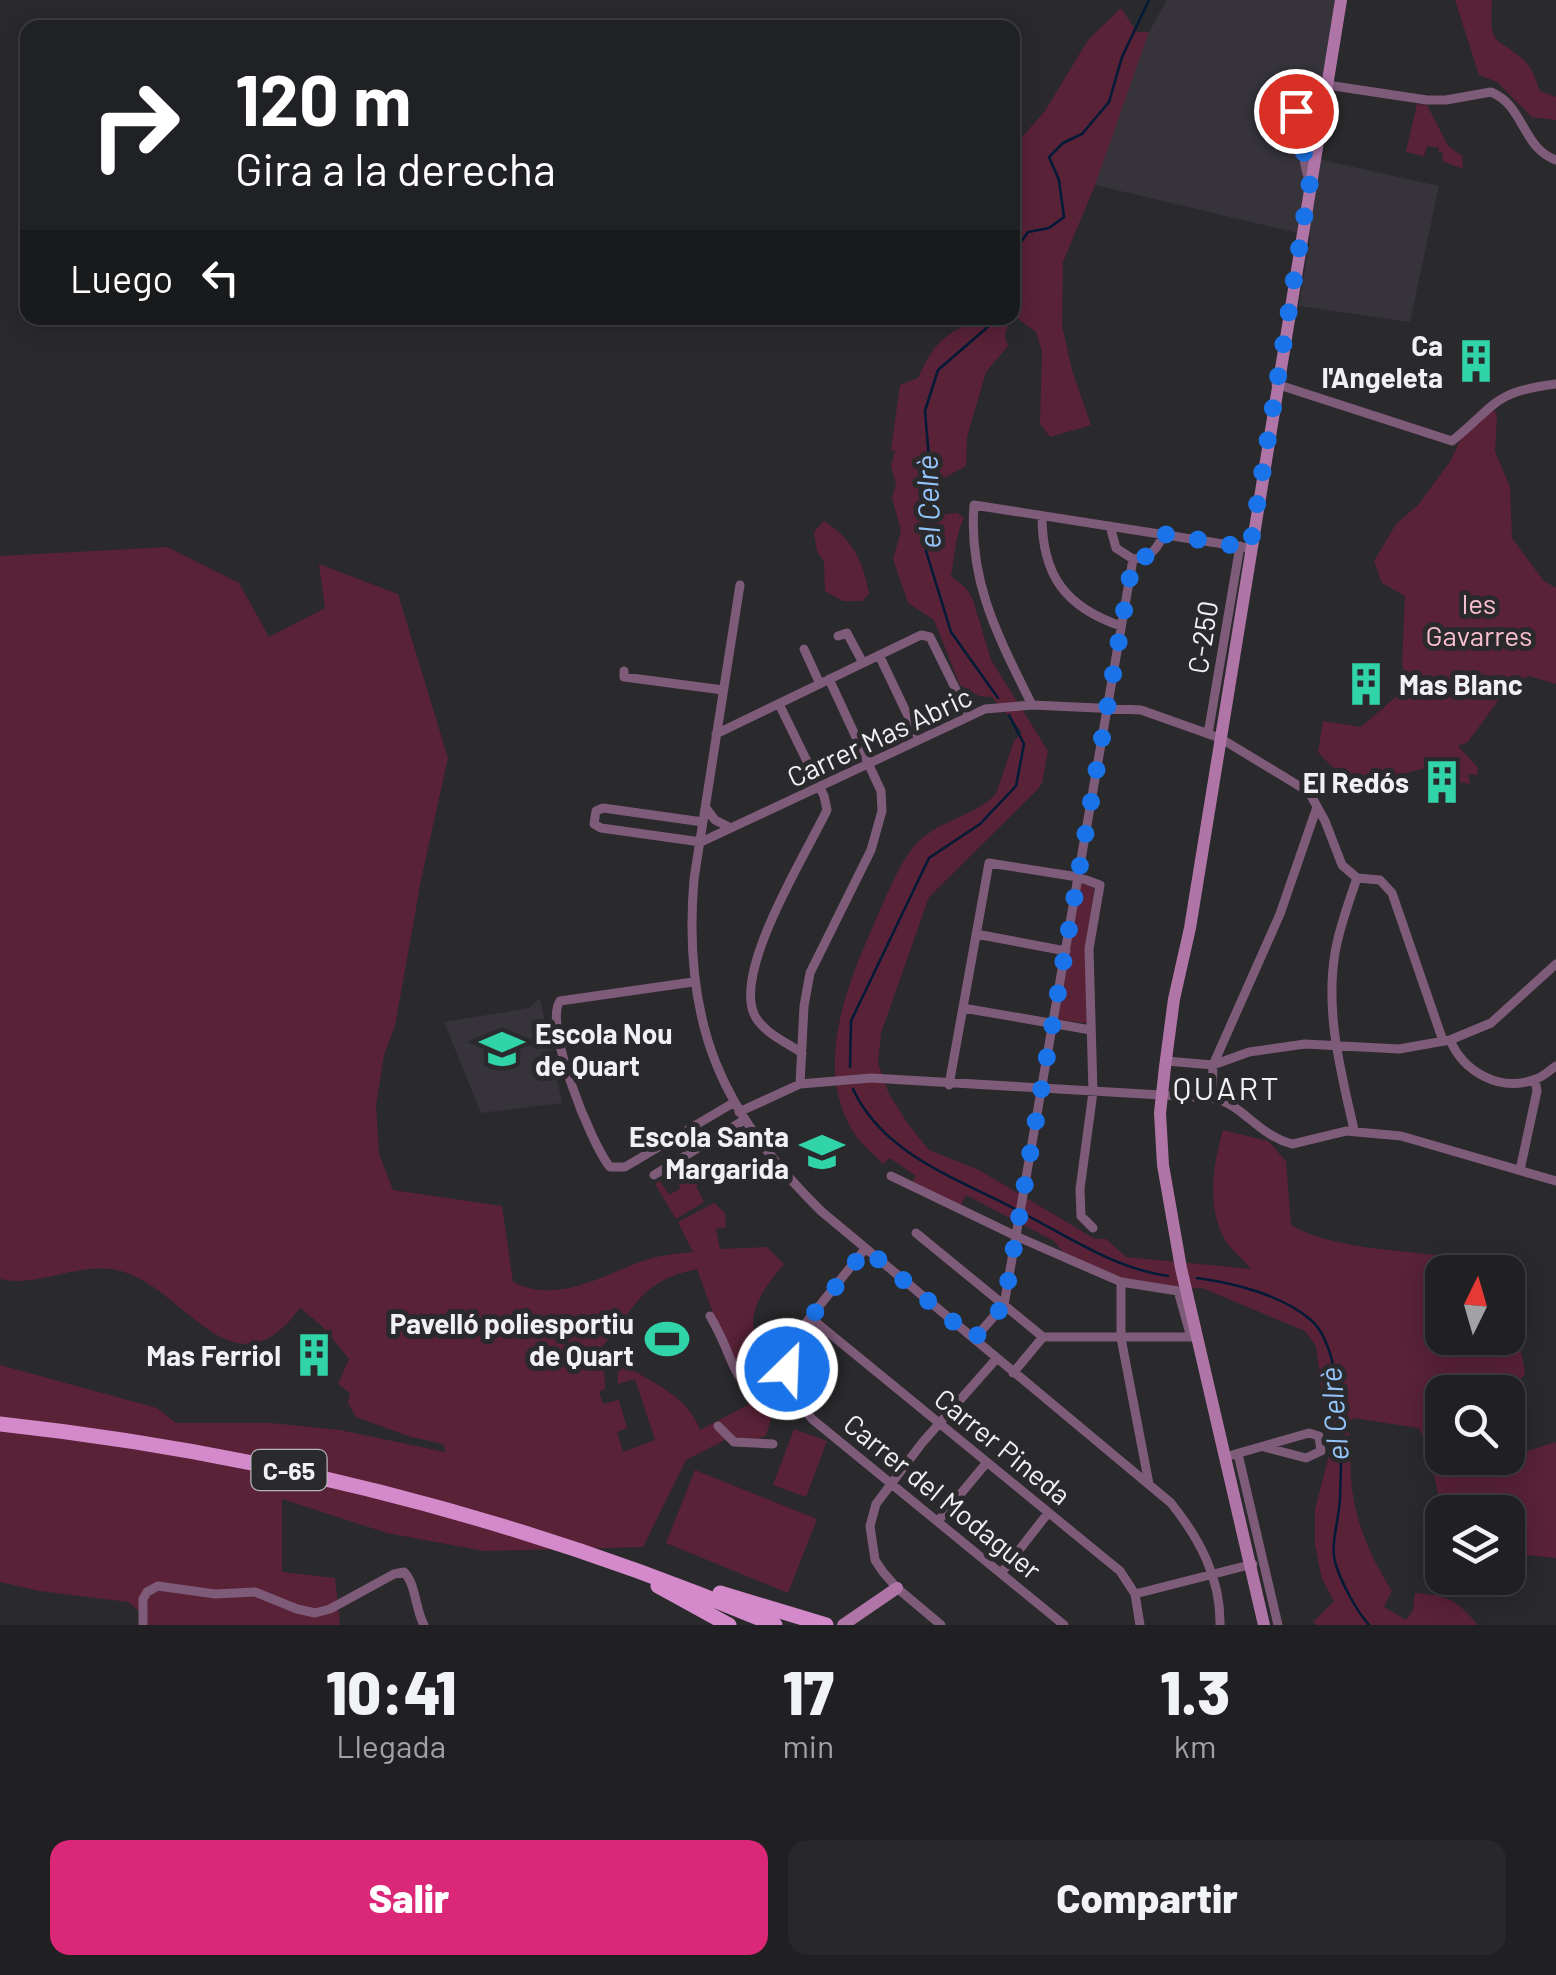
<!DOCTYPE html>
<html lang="es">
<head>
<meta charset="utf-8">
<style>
	body { margin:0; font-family:Barlow,sans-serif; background:#28272a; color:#f1f3f6; height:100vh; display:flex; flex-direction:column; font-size:38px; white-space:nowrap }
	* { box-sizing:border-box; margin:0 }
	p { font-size:32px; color:#a2a2a5 }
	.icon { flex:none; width:55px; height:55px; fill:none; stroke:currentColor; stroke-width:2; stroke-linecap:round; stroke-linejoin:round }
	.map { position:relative; height:1625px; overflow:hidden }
	.drawer { display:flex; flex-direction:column; background:#201f21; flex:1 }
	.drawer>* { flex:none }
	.hud { position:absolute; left:20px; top:20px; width:1000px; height:305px; border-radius:20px; box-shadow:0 5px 25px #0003,0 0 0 2px #3d3d3f; background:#202124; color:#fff; overflow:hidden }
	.needle { width:65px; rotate:5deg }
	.tools { position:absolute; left:1425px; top:1255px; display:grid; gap:20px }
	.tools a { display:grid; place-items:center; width:100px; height:100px; border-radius:20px; background:#201f21; box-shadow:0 5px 25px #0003,0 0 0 2px #3d3d3f; font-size:50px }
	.pin { position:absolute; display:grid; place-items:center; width:85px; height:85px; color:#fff; margin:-42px; border:5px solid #fff; border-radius:50%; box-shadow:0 2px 10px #0007 }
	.me { position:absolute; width:110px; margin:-55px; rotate:24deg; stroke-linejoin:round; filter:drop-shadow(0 0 8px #0008) }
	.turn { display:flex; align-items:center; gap:35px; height:210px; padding:0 50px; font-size:45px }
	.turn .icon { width:130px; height:130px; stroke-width:2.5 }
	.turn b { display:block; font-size:70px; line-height:85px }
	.then { display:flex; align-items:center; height:95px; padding:0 50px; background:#0003; gap:20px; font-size:38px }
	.eta { display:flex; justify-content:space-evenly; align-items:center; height:170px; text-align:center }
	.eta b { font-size:60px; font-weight:800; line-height:70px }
	.button { display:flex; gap:20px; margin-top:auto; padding:20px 50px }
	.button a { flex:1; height:115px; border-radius:20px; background:#db2777; color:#fff; font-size:40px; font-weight:800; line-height:115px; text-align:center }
	.button a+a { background:#28272a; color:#f1f3f6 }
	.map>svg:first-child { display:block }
	.built { fill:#36333b }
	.green { fill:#592237; fill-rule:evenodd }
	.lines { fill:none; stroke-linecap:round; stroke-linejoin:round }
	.stream { stroke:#001a37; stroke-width:2.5 }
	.street { stroke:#7f5b7a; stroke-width:9 }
	.secondary { stroke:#af75a7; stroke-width:12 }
	.primary { stroke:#d48aca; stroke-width:15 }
	.route { stroke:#1a73e8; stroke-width:18; stroke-dasharray:0 32.4 }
	.labels { text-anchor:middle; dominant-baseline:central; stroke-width:10; stroke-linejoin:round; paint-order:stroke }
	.shield { fill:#2a292c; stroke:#b5b4b7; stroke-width:2.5 }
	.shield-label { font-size:25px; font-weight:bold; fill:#f1f0f2 }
	.poi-label { font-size:28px; font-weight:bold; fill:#f1f0f2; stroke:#2a292c; text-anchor:end }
	.park-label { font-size:28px; fill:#f8bfd0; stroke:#2a292c }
	.street-label { font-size:28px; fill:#f1f0f2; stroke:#2a292c }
	.water-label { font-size:30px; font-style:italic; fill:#94c5fa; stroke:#2a292c }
	.quarter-label { font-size:32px; letter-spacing:2.5px; fill:#f1f0f2; stroke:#2a292c }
</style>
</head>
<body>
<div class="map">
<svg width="1556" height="1625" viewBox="0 0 1556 1625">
	<rect width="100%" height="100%" fill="#2a292c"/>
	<path class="built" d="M1167,0H1335L1309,157L1439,186L1410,322L1299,306L1310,236L1095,185L1149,32Z
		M540,998L562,1103L481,1113L444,1022L529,1008Z"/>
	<path class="green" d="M1455,0H1492C1489,49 1495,34 1525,61C1533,69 1536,81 1540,91L1556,97V120L1532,117L1497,82L1479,75Z
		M1121,8L1137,32H1149L1095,185L1063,262L1062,326L1072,370L1091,425L1050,437L1040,424L1042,351L1036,332L1013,315V221L1022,209L1013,207V147L1045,111L1088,40Z
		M1417,104L1427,105L1448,146L1462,156L1463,169L1442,161L1443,153L1439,152V148L1427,146L1424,156L1406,152Z
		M980,318H1010L1005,336L1008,346L986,372L967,437L966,466L934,483L939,515L957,513L964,518C955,536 955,555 951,576L966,588L973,600L991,660L1048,751L1042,783L1038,789L929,897L881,1033L878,1063L889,1094L908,1124L929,1150L979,1170L1095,1239H1106L1126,1257L1251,1269C1244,1260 1231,1250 1225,1240C1206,1206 1213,1165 1223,1130L1268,1141L1286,1161L1291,1225C1334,1251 1406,1249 1455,1258L1464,1272H1442V1338H1508V1334L1520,1344L1525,1374L1510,1391L1508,1413V1392H1442V1458H1508V1428L1513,1450L1527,1451L1556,1442V1558L1508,1553V1512H1445C1431,1485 1436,1452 1418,1428L1354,1418L1348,1423C1351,1442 1350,1460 1351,1479C1354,1520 1370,1556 1392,1591L1384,1607L1406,1620L1413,1610L1415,1593C1449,1596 1456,1599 1478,1625H1317L1313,1622L1334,1601L1322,1579L1315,1545V1509L1330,1452L1316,1346L1305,1331L1202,1288L1175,1289L1126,1279L1067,1257L1054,1241L966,1195L960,1207L912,1182L916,1176L890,1158L883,1164C875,1155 863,1146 856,1136C812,1071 846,987 874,924C886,898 898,863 918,842C940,820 975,816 996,794L1014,741L1022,732L992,697L979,696L960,685L934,620L908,603L893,559L901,531L892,497L896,485L891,466L895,451L891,450L900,385L918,378C935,341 944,335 980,318Z
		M1494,410L1497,415L1495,451L1510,487L1512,538L1543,580L1556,588V684L1529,676L1508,687L1468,742L1458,746L1478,768L1477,775L1468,774L1470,784L1459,782L1449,765C1388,769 1365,806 1318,752L1323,721L1361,727L1406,688L1402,663L1405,596L1382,583L1374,561L1396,524L1418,505L1451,460L1461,438L1487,411Z
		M824,521C853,540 863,560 869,594L862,601H843L825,591L824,562L817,551L814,532Z
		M167,547L239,583L269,637L325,608L319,564L398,594L448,758L421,880L395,1026L384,1055L376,1105L379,1154L393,1190L502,1206L513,1282C556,1304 600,1277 640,1262C657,1255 675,1254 693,1252L678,1222L714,1203L725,1213L726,1227L716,1229L720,1249L767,1247L784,1264C764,1288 743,1314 759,1345C768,1361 777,1370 781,1389L771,1394L767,1401L775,1406L766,1435L754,1441L727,1439L686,1460L643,1547L484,1551L387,1533L282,1499V1572L335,1578L340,1625H147V1610H138L128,1602L39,1591L0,1582V1365L157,1408L176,1423H271L340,1430L445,1452L444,1444L411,1437L356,1417L348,1403L350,1393L338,1384L349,1359L322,1326L300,1308C231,1402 184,1283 116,1270C77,1262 38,1288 0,1279V556ZM697,1269L712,1310L710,1316L745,1387L759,1399L700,1430C688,1396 651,1382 622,1364L618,1371V1384L635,1379L655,1440L623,1452L617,1432L627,1428L619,1400L603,1404L599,1392L605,1389L604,1355L600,1349C637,1309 636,1282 697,1269Z
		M1081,883L1094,888L1086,948L1087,1023L1058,1020Z
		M697,1164L706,1179L696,1186L704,1202L676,1219L655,1184L660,1181L669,1195L681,1188L673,1175L676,1173L674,1168L677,1167L687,1183L700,1175L694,1165Z
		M794,1429L827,1441L806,1497L773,1485Z
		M695,1470L817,1519L788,1593L666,1543Z"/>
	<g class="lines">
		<path class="stream" d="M1012,295L1019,285L1018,246L1028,232L1049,228L1064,217L1059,180L1049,157L1063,143L1082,134L1109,102L1122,57L1149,0
			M998,318L938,370L925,411L929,459L926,551L951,632L998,698
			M850,1067L851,1021L929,858L980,824L1016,786L1024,744L1009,715
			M853,1089C883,1154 956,1178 1015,1209
			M1028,1216C1072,1239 1117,1269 1168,1276
			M1197,1278C1234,1283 1282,1295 1311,1320C1345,1350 1342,1454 1340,1497C1340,1517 1329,1546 1336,1565C1342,1584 1356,1610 1369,1625"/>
		<path class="street" d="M1327,85L1427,100H1446L1491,92C1524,105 1522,148 1556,160
			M1296,111C1309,131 1298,155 1310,182
			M1276,384L1452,441C1498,404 1492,392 1556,384
			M1042,516C1042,575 1065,607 1121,626
			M1110,526L1116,548L1133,559C1150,558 1158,549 1163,534
			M740,585L694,879C682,1021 720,1112 821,1211L1171,1503C1199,1538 1221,1578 1220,1625
			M838,636L847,633L863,663
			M804,649L820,684
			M879,655L919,739
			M624,671V677L723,690
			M779,704L824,796L827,810C806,854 734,969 754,1014C762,1032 786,1042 802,1053
			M1032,705C999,638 968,582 974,505L1249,548
			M716,734L921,635L930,637L968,714
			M1208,734L1240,546
			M706,808L715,820L731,828
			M703,822L603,808L596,811L594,824L601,828L701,842L985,709L1032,705L1141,710L1220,738L1309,792L1325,821L1342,865L1357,878L1380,880L1392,893L1443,1041
			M976,934L1066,951
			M693,982L560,1001C543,1025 591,1144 610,1167H625L733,1103
			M963,1008L1091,1030
			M1450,1040C1464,1072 1500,1093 1536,1079C1543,1077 1550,1070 1556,1066
			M1166,1061L1213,1065L1249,1052L1305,1044L1399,1049L1450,1040L1491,1023L1556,964
			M800,1084L804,1006L810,973L871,850L882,811L881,791L829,679
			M949,1085L989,863L1078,877L1100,885L1089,949L1093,1092L1080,1189L1081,1216L1093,1228
			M1212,1098L1213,1065L1280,914L1317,807
			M739,1112L800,1084L871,1078L1212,1098C1241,1102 1257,1135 1292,1144L1346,1131L1401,1136L1556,1181
			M1354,1130C1341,1072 1325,1013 1335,953C1339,928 1349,902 1357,878
			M1520,1170L1537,1091L1535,1080
			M654,1175L744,1120
			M891,1176L1018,1237L1121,1282L1178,1291L1191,1337
			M916,1233L1004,1305L1133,559
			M865,1249L796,1335L790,1349L787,1369L791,1393L812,1419L1064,1625
			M1121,1282V1338L1149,1484
			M710,1316C740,1367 726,1384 787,1411L796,1401
			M812,1319L1120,1571L1135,1594L1140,1625
			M1043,1337H1195
			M974,1339L1004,1305L1043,1337
			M1013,1373L1043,1337
			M718,1426L734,1442L773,1444
			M1238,1454L1278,1625
			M1232,1455L1309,1433L1319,1436L1321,1451L1306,1458L1264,1447
			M938,1521L987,1462
			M1002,1572L1048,1513
			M1135,1594L1253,1564
			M143,1625V1599L147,1592L158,1586L215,1594L255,1592L297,1609L315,1613L330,1609L394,1574L404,1572C416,1584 415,1609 424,1625
			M941,1625L897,1588L883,1572L875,1560L870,1526L876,1504L922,1443L997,1358"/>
		<path class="secondary" d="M843,1625L897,1588
			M1264,1625L1181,1268L1163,1165L1160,1113L1165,1067L1174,999L1190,928L1341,0"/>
		<path class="primary" d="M0,1424C267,1453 528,1520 775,1625
			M658,1586L729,1625
			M720,1593L826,1625"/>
	</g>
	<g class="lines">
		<path class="route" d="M787,1369L796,1336L866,1249L974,1339L1004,1305L1133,559C1150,558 1158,550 1163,534L1250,548L1310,182C1298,155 1310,132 1296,111"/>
	</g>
	<defs>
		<g id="building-bare" transform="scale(3.45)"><path d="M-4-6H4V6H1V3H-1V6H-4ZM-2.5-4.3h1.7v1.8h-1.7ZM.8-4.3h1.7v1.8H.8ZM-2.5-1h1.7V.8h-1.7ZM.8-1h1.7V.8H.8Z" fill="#31d4a9" stroke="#2a292c" stroke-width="2.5" paint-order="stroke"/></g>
		<g id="school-bare" transform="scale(3.45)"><path d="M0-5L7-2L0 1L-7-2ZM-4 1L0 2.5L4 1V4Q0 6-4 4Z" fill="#31d4a9" stroke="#2a292c" stroke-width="2.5" paint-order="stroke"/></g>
		<g id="stadium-bare" transform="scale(3.45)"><path d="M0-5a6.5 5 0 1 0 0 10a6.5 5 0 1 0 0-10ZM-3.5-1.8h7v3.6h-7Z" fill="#31d4a9" stroke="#2a292c" stroke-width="2.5" paint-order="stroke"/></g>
	</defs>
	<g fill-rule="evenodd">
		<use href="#building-bare" x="1476" y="361"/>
		<use href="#building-bare" x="1366" y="684"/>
		<use href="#building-bare" x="1442" y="782"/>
		<use href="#school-bare" x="502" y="1049"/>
		<use href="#school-bare" x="822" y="1152"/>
		<use href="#stadium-bare" x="667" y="1339"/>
		<use href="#building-bare" x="314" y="1355"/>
	</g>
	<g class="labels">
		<rect class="shield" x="251.5" y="1450" width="75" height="40" rx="8"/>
		<g class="shield-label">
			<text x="289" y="1470">C-65</text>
		</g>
		<g class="poi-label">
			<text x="1443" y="345">Ca<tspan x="1443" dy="32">l'Angeleta</tspan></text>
			<text x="1399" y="684" text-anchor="start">Mas Blanc</text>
			<text x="1409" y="782">El Redós</text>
			<text x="535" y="1033" text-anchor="start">Escola Nou<tspan x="535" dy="32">de Quart</tspan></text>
			<text x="789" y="1136">Escola Santa<tspan x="789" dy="32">Margarida</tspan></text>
			<text x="634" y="1323">Pavelló poliesportiu<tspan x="634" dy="32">de Quart</tspan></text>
			<text x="281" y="1355">Mas Ferriol</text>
		</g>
		<g class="park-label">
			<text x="1479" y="603">les<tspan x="1479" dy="32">Gavarres</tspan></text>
		</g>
		<g class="street-label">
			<text transform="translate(1202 637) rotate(-81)">C-250</text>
			<text transform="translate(879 736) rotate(-25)">Carrer Mas Abric</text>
			<text transform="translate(1003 1446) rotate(39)">Carrer Pineda</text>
			<text transform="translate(943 1496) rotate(39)">Carrer del Modaguer</text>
		</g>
		<g class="water-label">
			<text transform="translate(927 502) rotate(-92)">el Celrè</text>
			<text transform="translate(1333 1414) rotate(-95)">el Celrè</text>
		</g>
		<g class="quarter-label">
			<text x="1227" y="1087">QUART</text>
		</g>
	</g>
</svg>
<div class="tools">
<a><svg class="needle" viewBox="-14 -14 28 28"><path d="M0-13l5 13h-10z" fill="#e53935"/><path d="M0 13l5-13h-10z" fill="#a2a2a5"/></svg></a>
<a><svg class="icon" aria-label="search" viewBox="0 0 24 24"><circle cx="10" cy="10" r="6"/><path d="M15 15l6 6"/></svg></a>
<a><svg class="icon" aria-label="layers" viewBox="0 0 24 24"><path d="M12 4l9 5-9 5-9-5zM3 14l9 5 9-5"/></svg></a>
</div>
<div class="pin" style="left:1296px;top:111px;background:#d93025"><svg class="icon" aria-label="arrive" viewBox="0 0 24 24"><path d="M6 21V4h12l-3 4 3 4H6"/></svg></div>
<svg class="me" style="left:787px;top:1369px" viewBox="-20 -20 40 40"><circle r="17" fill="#1a73e8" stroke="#fff" stroke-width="3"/><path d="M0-11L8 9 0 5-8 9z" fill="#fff"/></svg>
<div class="hud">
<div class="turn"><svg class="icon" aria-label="right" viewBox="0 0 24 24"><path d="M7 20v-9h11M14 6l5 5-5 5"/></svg><div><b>120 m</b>Gira a la derecha</div></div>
<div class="then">Luego<svg class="icon" aria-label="left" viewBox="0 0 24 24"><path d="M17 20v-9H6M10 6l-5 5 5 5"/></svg></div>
</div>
</div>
<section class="drawer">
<div class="eta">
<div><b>10:41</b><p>Llegada</p></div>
<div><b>17</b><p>min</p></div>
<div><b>1.3</b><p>km</p></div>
</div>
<div class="button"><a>Salir</a><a>Compartir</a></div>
</section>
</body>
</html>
